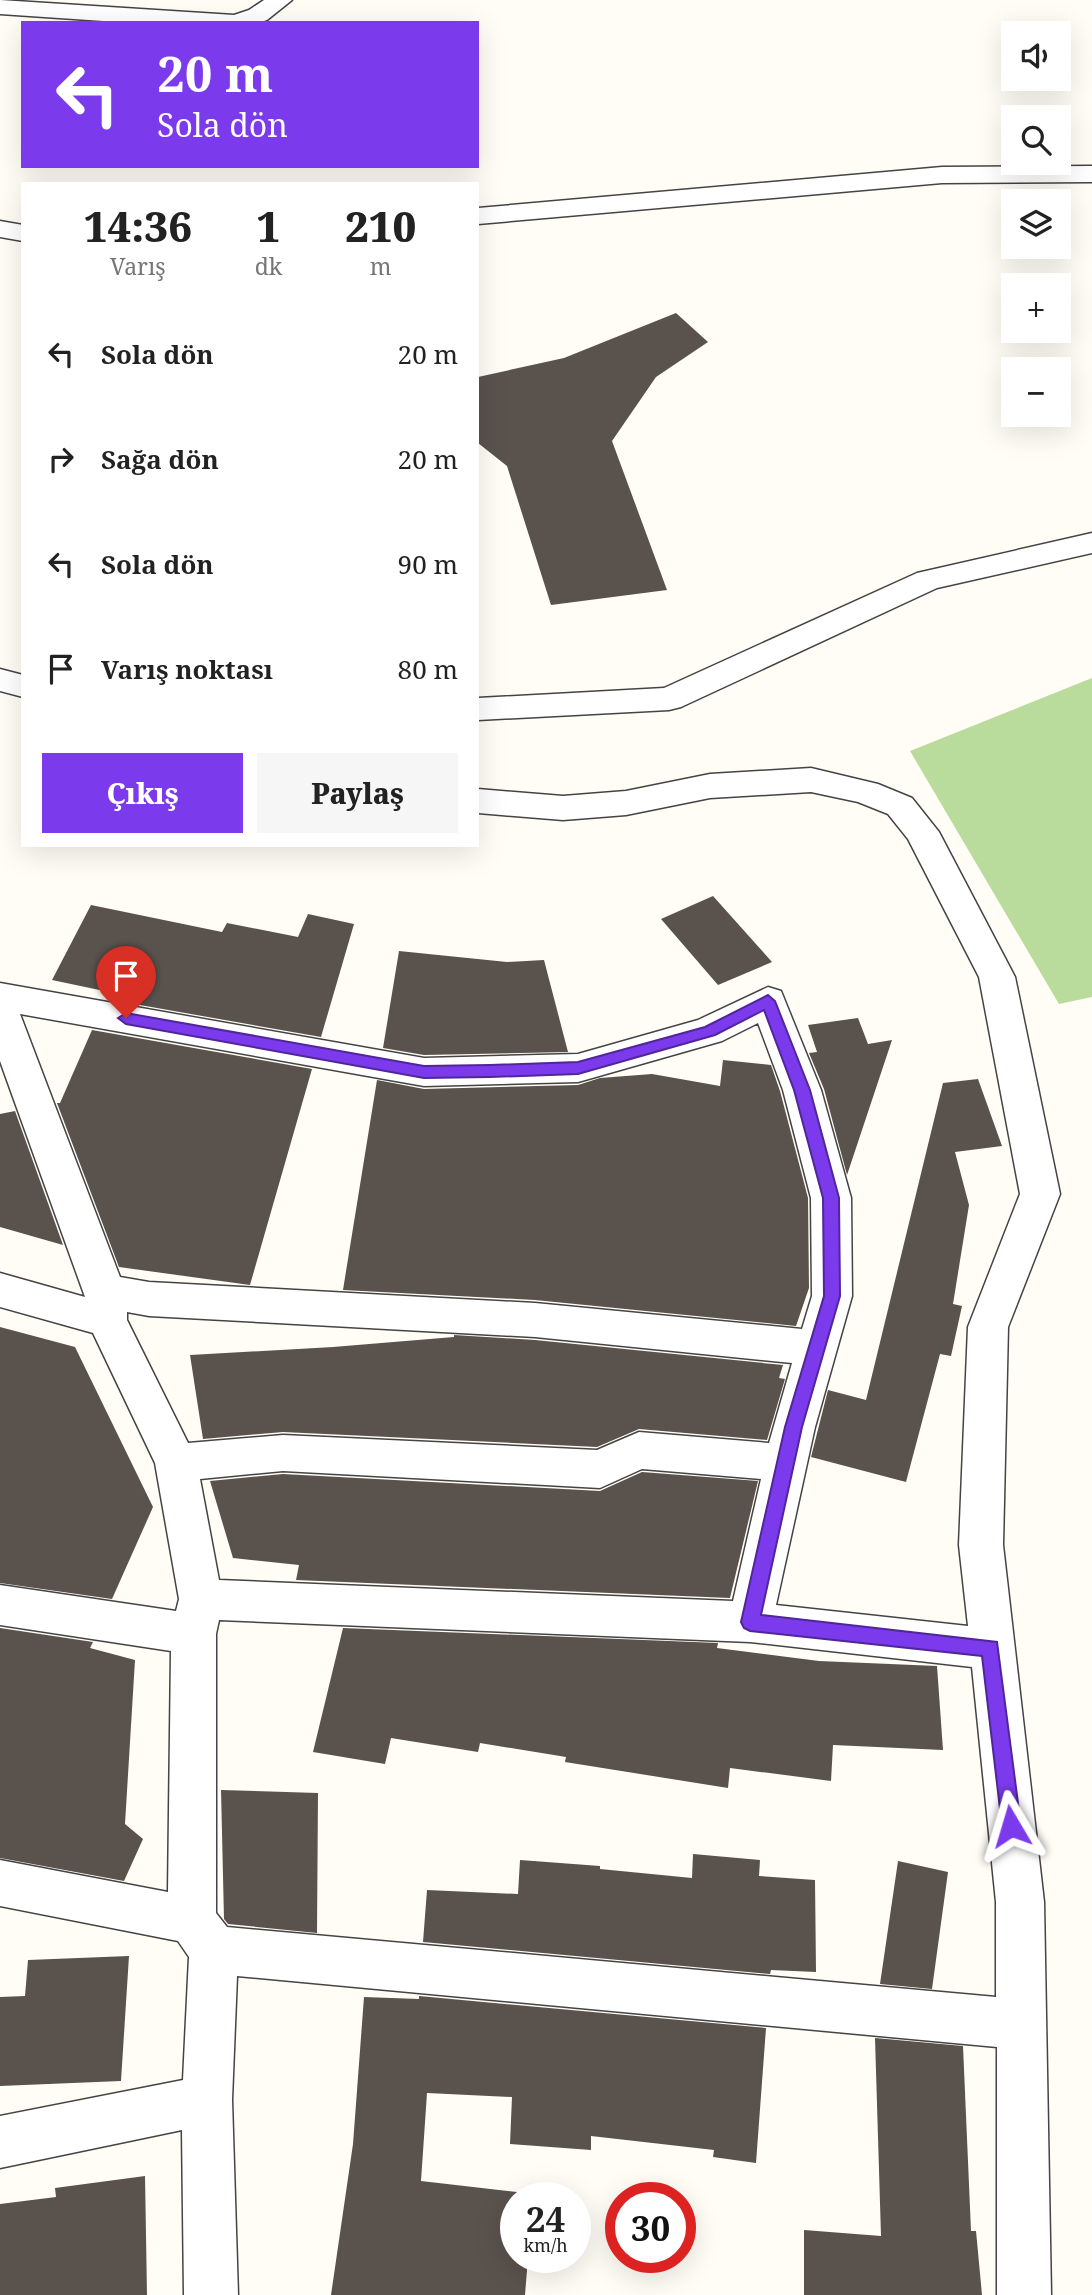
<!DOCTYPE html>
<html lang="tr">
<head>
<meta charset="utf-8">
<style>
	body { margin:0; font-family:"Noto Serif",serif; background:#f6f6f6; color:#222; height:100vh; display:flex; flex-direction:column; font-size:26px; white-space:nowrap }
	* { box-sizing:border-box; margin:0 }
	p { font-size:23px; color:#767676 }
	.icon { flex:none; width:38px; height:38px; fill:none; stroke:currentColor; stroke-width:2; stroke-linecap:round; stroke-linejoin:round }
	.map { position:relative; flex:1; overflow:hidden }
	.panel { position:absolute; left:21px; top:182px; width:458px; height:665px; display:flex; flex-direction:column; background:#fff; border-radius:0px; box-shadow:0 7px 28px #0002 }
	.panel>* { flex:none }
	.guide { position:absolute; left:21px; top:21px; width:458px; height:147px; border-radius:0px; box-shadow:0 7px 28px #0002; background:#7c3aed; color:#fff; overflow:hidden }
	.buttons { position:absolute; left:1001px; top:21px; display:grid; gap:14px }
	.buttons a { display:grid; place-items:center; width:70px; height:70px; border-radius:0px; background:#fff; box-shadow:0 7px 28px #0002; font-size:35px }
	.speed { position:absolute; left:500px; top:2182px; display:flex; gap:14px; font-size:35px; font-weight:700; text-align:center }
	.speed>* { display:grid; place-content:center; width:91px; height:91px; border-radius:50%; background:#fff; box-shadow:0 7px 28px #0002; line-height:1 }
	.speed small { font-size:18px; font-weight:400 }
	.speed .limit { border:10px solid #d22; background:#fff; color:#111 }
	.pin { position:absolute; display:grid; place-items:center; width:60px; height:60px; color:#fff; margin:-72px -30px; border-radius:50% 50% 50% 0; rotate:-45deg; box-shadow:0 0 7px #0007 }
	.pin .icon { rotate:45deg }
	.me { position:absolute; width:77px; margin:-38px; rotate:353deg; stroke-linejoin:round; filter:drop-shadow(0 0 5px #0008) }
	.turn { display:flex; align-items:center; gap:24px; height:147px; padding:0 21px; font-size:32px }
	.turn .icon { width:91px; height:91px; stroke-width:2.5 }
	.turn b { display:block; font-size:49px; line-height:60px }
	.eta { display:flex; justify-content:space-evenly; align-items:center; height:119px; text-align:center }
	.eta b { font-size:42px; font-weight:800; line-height:49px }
	.cta { display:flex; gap:14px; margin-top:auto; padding:14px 21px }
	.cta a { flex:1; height:80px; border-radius:0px; background:#7c3aed; color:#fff; font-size:28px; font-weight:800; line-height:80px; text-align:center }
	.cta a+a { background:#f6f6f6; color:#222 }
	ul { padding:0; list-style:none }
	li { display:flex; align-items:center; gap:21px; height:105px; padding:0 21px }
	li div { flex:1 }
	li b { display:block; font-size:26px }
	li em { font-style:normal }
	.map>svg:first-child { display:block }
	.forest { fill:#b9dc9c }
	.building { fill:#5a524d }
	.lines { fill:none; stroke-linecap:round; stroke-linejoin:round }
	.minor-casing { stroke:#444; stroke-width:3 }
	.minor { fill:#fff; fill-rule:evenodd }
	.route { fill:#7c3aed; stroke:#51269a; stroke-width:2 }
</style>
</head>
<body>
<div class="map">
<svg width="1092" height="2295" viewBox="0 0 1092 2295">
	<rect width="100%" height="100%" fill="#fffdf5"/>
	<path class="forest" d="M1092,678V997L1059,1004L910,751Z"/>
	<path class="building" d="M676,313L708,342L656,377L612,441L667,590L551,605L507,466L478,443V377L564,358Z
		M713,896L772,962L718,985L661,919Z
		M91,905L222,932L227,923L298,937L308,914L354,924L321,1037L106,999L109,992L52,980Z
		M399,951L507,962L544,960L568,1052L424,1055L383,1048Z
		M858,1018L868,1044L892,1040L847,1175L824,1089L809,1053L817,1052L808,1025Z
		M92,1030L312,1069L250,1285L119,1267L57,1103H60Z
		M723,1060L771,1065L780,1091L808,1198L809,1288L796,1326L535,1300L343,1290L377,1080L424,1089L578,1085L600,1078L652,1074L720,1086Z
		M978,1079L1002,1146L955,1152L969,1205L953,1304L962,1306L951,1356L940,1354L906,1482L811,1457L828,1390L866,1400L943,1083Z
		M15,1111L63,1245L0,1227V1114Z
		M0,1327L75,1347L153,1507L112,1599L0,1583Z
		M454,1335L535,1340L783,1365L779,1378L785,1379L767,1440L639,1429L597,1447L283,1432L203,1439L190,1355L333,1347L454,1337Z
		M642,1472L758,1481L730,1598L296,1580L299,1565L233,1558L210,1481L283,1474L600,1491Z
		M0,1628L93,1642L90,1648L135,1660L125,1824L143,1839L124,1881L0,1858Z
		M343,1628L718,1643L717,1648L819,1661L937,1666L943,1750L833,1745L831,1781L730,1768L728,1788L565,1762L566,1757L480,1743L478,1752L391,1738L385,1764L313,1752Z
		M221,1790L318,1793L317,1933L228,1924L224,1919Z
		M693,1854L760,1860L759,1876L815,1880L816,1972L771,1970L770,1974L423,1942L427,1890L518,1894L520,1860L600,1866V1869L692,1878Z
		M898,1861L948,1872L932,1989L880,1984Z
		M129,1956L121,2081L0,2086V1997L25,1996L28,1960Z
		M419,1996L766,2028L756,2163L713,2157L714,2150L591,2136V2150L510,2144L512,2097L427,2093L421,2181L534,2194V2198H516V2258H528L525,2295H331L353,2144L364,1997L419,1999Z
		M875,2038L963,2046L971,2231H976L982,2295H804V2230L881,2236Z
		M145,2176L147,2295H0V2204L56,2197L55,2188Z"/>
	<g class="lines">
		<g class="minor-casing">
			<path id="minor" d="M0,0L234,15L249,10L264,0H292L267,20L258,23H133L0,14Z
				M1092,166V182L942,183L478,224V208L942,167Z
				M0,221L23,225V241L0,237Z
				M1092,533V553L937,588L681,707L669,710L478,720V698L664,688L917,573Z
				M0,669L23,675V697L0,691Z
				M811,768L878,784L912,798L939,832L1015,977L1060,1194L1008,1327L1003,1545L1044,1902L1051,2295H997V2047L237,1976L232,2100L238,2295H184L182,2130L0,2168V2116L183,2080L189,1957L178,1941L0,1906V1860L168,1892L171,1651L0,1625V1585L176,1611L179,1599L155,1463L93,1333L0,1307V1273L85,1297L0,1061V983L424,1058L578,1054L698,1020L768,987L781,991L821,1090L851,1198L852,1296L815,1427L776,1605L968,1626L959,1545L968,1327L1020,1194L979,977L908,839L888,814L858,802L811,792L710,798L626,815L563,820L478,813V789L563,796L626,791L710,774ZM20,1014L424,1086L578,1082L722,1041L758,1023L783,1090L811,1198L812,1296L802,1329L535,1303L149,1282L120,1277ZM127,1312L149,1316L535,1337L792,1363L769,1443L639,1432L597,1450L283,1435L188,1443L127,1320ZM642,1469L761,1479L733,1601L219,1580L200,1479L283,1471L600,1488ZM219,1620L750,1642L972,1667L996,1902V1997L227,1927L216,1913V1634Z"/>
		</g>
		<use href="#minor" class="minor"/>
	</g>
	<path class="route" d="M768,995L775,1001L810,1090L839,1198L840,1296L802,1427L761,1615L997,1642L1021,1826L1018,1832L1011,1835L1004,1832L1002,1826L982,1656L750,1631L744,1628L741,1622L785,1427L824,1296L823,1198L794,1090L764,1010L715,1035L578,1074L490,1077L424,1078L126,1024L118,1018L126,1013L424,1066L490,1065L578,1062L705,1027Z"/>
</svg>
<div class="buttons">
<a><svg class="icon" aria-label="sound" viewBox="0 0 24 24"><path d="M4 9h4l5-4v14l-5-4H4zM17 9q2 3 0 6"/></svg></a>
<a><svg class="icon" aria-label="search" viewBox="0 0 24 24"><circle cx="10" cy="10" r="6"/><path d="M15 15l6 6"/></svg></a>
<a><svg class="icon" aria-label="layers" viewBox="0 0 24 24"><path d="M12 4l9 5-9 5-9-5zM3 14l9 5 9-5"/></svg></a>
<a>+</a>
<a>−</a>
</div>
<div class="speed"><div>24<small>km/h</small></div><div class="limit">30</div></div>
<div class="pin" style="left:126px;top:1018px;background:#d93025"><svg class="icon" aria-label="arrive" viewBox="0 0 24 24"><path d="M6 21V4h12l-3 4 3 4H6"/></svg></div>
<svg class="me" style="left:1011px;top:1826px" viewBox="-20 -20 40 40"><path d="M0-17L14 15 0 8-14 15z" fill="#7c3aed" stroke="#fff" stroke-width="4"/></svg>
<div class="guide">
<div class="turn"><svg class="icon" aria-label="left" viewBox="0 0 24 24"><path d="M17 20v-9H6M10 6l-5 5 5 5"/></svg><div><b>20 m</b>Sola dön</div></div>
</div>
<section class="panel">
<div class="eta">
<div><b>14:36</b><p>Varış</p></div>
<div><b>1</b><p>dk</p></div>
<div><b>210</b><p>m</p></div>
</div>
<ul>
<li><svg class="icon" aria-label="left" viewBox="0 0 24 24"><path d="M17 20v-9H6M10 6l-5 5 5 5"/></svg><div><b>Sola dön</b></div><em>20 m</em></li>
<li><svg class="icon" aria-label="right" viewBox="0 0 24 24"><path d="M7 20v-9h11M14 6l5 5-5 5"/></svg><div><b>Sağa dön</b></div><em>20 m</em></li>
<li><svg class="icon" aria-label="left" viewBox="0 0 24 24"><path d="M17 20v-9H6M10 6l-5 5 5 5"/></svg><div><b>Sola dön</b></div><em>90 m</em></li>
<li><svg class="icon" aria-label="arrive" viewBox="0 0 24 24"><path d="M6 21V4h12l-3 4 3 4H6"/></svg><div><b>Varış noktası</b></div><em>80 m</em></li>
</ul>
<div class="cta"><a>Çıkış</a><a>Paylaş</a></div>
</section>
</div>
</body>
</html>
